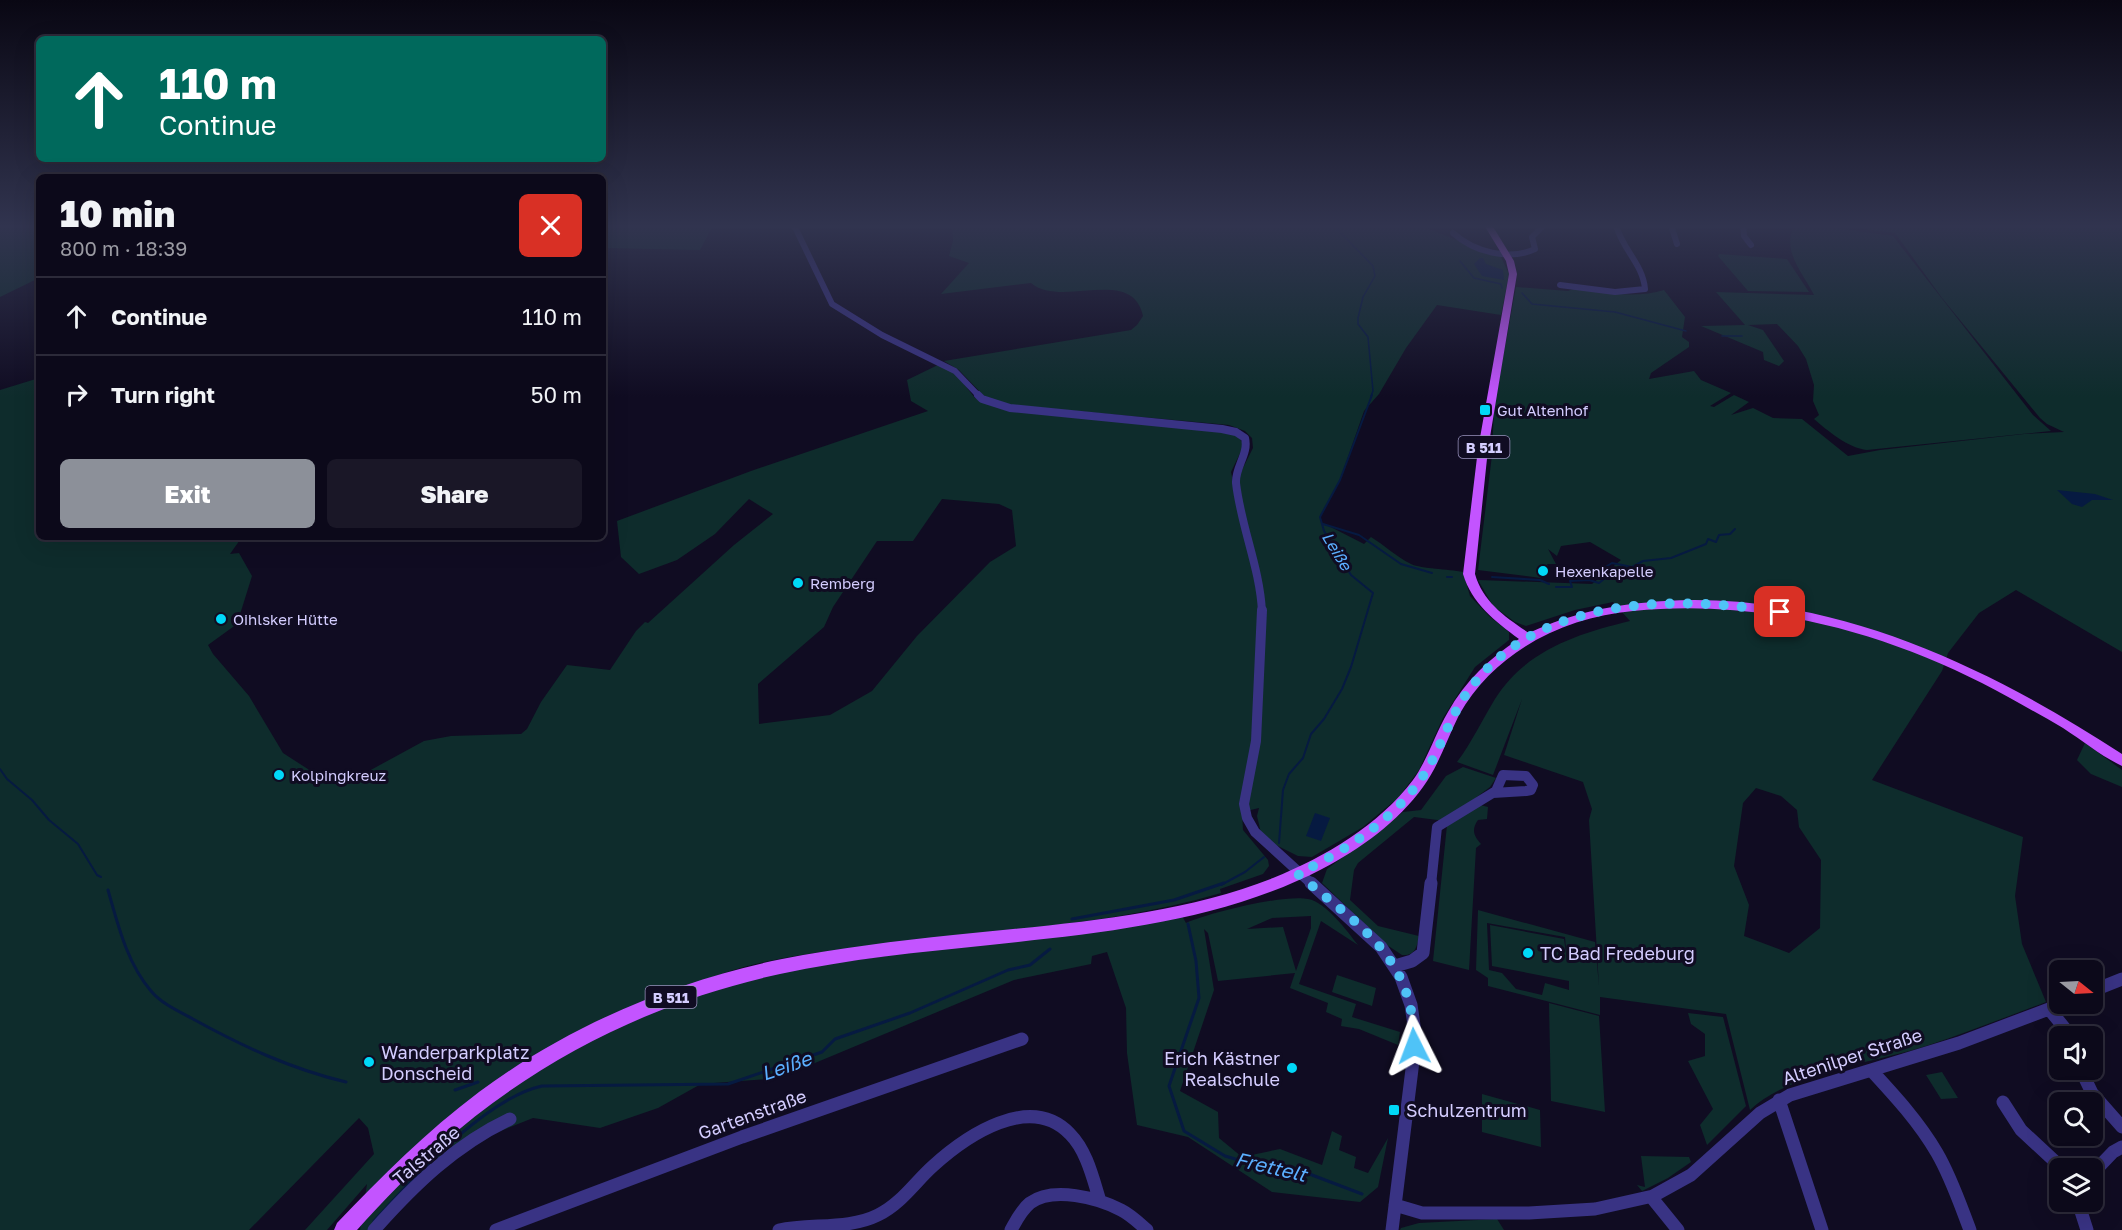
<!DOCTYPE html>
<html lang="en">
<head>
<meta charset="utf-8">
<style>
	body { margin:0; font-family:"Golos Text",sans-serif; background:#1a1727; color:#f1f3f6; height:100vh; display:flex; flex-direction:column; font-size:22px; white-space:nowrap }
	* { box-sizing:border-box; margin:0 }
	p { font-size:20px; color:#9a9aa2 }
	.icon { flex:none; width:33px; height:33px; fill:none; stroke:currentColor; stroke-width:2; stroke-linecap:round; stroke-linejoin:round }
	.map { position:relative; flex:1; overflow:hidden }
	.drawer { position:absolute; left:36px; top:174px; width:570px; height:366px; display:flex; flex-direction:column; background:#0c091a; border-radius:9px; box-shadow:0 6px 24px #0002,0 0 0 2px #2c2a39 }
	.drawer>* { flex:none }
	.guide { position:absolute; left:36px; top:36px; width:570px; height:126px; border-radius:9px; box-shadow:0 6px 24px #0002,0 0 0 2px #2c2a39; background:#00695c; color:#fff; overflow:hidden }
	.needle { width:39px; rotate:108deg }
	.fabs { position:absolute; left:2049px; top:960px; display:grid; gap:12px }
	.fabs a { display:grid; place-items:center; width:54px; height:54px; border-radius:9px; background:#0c091a; box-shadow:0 6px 24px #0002,0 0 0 2px #2c2a39; font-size:30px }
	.pin { position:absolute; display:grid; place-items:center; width:51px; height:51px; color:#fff; margin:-26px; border-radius:12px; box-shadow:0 3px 9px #0006 }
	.me { position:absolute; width:66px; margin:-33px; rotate:357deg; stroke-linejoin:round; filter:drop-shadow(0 0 4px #0008) }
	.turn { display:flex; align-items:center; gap:21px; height:126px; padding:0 24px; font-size:27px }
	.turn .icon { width:78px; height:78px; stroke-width:2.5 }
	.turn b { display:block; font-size:42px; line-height:51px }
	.round { display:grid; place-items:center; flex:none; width:63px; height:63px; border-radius:9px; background:#1a1727 }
	.head { display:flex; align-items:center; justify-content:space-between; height:102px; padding:0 24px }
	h1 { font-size:36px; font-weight:800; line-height:45px }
	.cta { display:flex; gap:12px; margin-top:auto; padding:12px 24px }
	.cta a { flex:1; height:69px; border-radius:9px; background:#8c9099; color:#fff; font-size:24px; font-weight:800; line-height:69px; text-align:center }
	.cta a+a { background:#1a1727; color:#f1f3f6 }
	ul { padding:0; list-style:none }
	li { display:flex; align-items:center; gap:18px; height:78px; padding:0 24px; border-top:2px solid #2c2a39 }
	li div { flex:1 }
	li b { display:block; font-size:22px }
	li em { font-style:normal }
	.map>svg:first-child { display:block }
	.green { fill:#0e2c2c; fill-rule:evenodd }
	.water { fill:#061a41 }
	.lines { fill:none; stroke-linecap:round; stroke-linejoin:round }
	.stream-far2 { stroke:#061a41; stroke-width:1.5 }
	.stream-far1 { stroke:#061a41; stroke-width:2 }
	.stream { stroke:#061a41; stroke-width:3 }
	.minor-far3 { stroke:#393384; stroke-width:6 }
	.minor-far2 { stroke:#393384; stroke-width:8 }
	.minor-far1 { stroke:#393384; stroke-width:10 }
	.minor { stroke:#393384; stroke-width:13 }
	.major { fill:#c354ff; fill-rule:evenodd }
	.route { stroke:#4fc3f7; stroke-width:10; stroke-dasharray:0 18 }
	.poi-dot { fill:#00d8f8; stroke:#100c22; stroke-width:2 }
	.labels { text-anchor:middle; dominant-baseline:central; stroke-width:6; stroke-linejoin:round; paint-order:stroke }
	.shield { fill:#100c22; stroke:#9993bd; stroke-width:1.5 }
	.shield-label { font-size:14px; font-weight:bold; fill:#d4cdff }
	.poi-label { font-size:15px; fill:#d4cdff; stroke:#100c22; text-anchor:start }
	.water-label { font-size:16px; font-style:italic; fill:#5bafff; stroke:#100c22 }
	.near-poi-label { font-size:18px; fill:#d4cdff; stroke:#100c22; text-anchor:start }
	.near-street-label { font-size:18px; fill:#d4cdff; stroke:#100c22 }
	.near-water-label { font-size:20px; font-style:italic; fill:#5bafff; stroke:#100c22 }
</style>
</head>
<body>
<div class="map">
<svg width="2122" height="1230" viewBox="0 0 2122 1230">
	<rect width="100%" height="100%" fill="#100c22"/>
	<path class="green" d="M0,225H39V278L0,297Z
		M603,225H713L700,250L603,248Z
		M952,225H1418L1501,257L1509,274L1501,315L1437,305L1406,348L1379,394L1364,411L1340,480L1320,517L1321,522L1364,544L1371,537C1384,545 1397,557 1411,564C1422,569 1448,569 1463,572L1470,596L1489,616L1509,632V640L1475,667L1443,718L1419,770L1399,797L1363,827L1312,857L1298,856L1272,843L1261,833L1257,816L1259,808L1242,812L1243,830L1268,860L1269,866L1263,874L1220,889L1221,893C1119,923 1013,929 908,942C838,950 764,955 699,982C690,986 681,995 674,1001L790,969L1182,916L1186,923C1209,913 1284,894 1308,899C1326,902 1347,931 1358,945L1321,921L1299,984L1356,1004L1352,1017L1400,1032L1398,1045L1359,1029L1341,1026L1342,1019L1326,1012L1328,1003L1290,988L1295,973L1218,981L1208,933L1204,929L1214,990L1180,1091L1218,1112L1219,1138L1242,1157L1280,1149L1322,1165L1332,1131L1342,1136L1339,1150L1356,1157L1354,1168L1368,1173L1388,1138L1378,1187L1360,1202L1272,1192L1188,1137L1137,1125L1127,1053L1126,1008L1107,952L1092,956L1091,964L1014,980L779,1078L701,1084L658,1108L600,1128L533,1118L456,1149L374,1230H360L367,1184L327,1230H305L374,1154L368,1128L359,1118L249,1230H0V390L39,378V537H242L230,554L239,553L252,576L237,624L208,645L213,654L249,696L283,753L314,773L337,781L332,784H345L424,741L451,736L521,734L527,729L541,702L567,665L610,670L636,631L645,622L648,623L734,545L773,514L749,499L715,534L677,560L639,574L621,557L617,521L751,471L928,411L911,401L907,380L940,364L956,374L975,398L1002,409L1236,433L1244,445L1231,472L1234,486L1253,448L1252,438L1245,431L1229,425L1011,405L985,397L959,370L944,361L1131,330L1137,325L1143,316C1132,265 1062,309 1031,283L941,294L969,263L949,256L953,241ZM942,499L999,504L1012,510L1016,546L990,562L917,636L872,691L830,715L759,724L758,684L824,627L833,607L877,541H913ZM1311,916V928L1296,971L1283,927L1247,929L1272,918Z
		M1795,225H1830L1835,228L1893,236L2033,415L2051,431L1867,450C1848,448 1828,431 1814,419L1819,415L1813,401L1814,385L1806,359L1798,346L1777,324L1748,325L1763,330L1784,361L1779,366L1764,360L1763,352L1701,326L1745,325L1716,292L1814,295C1804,274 1780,250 1795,225Z
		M1835,225H2122V652L2016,590L1979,613L1948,653L1942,671L1872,780L2023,837L2015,896L2022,944L2046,1002C2006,1017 1966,1033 1926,1046C1874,1063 1790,1072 1750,1110L1726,1014L1600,997V1015L1488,986V978L1476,970L1478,910L1595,942L1599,986L1589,820L1592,809L1583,782L1504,755L1522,699L1493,775L1457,762C1472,742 1482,720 1495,699C1526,650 1577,634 1630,621L1613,602L1575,610L1526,626L1515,622L1493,606L1478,580L1592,584L1621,560L1590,542L1561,546L1557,556L1548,549L1556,564H1547L1548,567L1537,570L1541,578L1478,570L1492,455L1494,407L1516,287L1568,291C1578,286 1590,291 1601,292C1622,295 1645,296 1664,290L1685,317L1682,337L1689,342V347L1651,373L1649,379L1694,371L1701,380L1731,393L1710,406L1714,407L1734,395L1749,402L1731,415L1753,408L1773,418L1802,419L1848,456L1880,450L2024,434L2064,432L2047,424L2040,418L1942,298L1895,233ZM1756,788L1781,796L1797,810L1799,827L1821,860L1820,928L1789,953L1744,936L1749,905L1734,866L1743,803ZM1487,923L1565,937L1567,960L1564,939L1490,925L1492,966L1569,981V990L1545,983L1542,995L1516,989L1502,973L1489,970Z
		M1719,254L1787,259L1809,292L1748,291L1718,256Z
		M2085,743L2122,770V787L2091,774L2077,760Z
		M1463,767L1496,778L1490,787L1445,821L1414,817L1358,863L1354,870L1350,900L1378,926L1419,936C1417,947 1415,956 1402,955L1387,945L1322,883L1327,869L1403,812L1421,810L1446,776Z
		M1480,805L1488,807L1487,819L1478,820C1471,830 1474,836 1481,844L1476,848L1469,970L1433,961L1447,825Z
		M1337,975L1376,988L1372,1006L1332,992Z
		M1549,1003L1599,1016L1605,1112L1551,1101Z
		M1688,1013L1723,1017L1746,1106L1707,1145L1700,1125L1713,1109L1688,1061L1705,1056V1034L1691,1024Z
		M1942,1072L1958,1098L1941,1099L1926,1075Z
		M1482,1094L1540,1110L1541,1147L1482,1132Z
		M1641,1156L1689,1157L1691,1162L1668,1178L1642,1191L1637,1185L1645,1187Z
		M1497,1219L1504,1230H1400L1401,1228L1419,1223Z"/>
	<path class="water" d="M1480,258H1483L1486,264L1503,270L1504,280L1482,276L1474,264Z
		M2057,490L2095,494L2113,500H2092L2082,507L2072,504Z
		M1315,813L1330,818L1321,841L1306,836Z"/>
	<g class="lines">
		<path class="stream-far2" d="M1333,225L1373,266L1375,276L1363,297L1358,318V324L1368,337L1373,391L1371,396
			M1460,261L1474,278L1501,284L1502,288
			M1522,293L1532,304L1615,312L1686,331
			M1722,336H1742"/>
		<path class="stream-far1" d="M1323,524L1359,535L1401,564L1432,573
			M1447,577H1452
			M1492,577L1540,580L1549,584
			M1556,587H1572L1570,581L1589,580L1599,583L1604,579L1615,578L1607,566L1612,563L1632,567L1643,561L1671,558L1706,544L1708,539L1716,542L1719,535L1730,534L1735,529
			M0,769L7,779L32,800L49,820L78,844L97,875L101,877
			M1279,843L1283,790L1289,774L1303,758L1311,734L1324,719L1342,689L1351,667L1373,593L1351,575L1324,531L1320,517L1340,480L1372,395
			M1221,885L1245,872L1264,857"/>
		<path class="stream" d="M108,890C118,925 127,963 151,991C162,1004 178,1011 193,1019C242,1046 291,1069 346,1082
			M1072,919L1174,900L1224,883
			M1188,924L1196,961L1199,998L1169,1086L1184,1131L1225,1156L1266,1168L1291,1167L1362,1194
			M455,1090L478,1082
			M374,1221C414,1178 484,1099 542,1086L728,1084L822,1052L835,1039L910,1013L1008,970L1030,965L1050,949"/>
		<path class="minor-far3" d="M794,225L832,304L882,335L955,371L979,396
			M1671,225L1677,244
			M1743,225L1744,236L1751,245
			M1453,233C1474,252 1509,261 1535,249L1532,237L1544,225
			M1560,285L1615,292L1645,289C1643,264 1622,249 1616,225"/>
		<path class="minor-far2" d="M978,395L982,399L1010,408L1222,429L1236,432L1245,438C1249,454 1235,467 1236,483C1241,527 1260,568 1262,612"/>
		<path class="minor-far1" d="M1262,610L1256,741L1244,804L1247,818L1255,832L1313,885
			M1431,885L1437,827L1496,791L1503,775L1526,776L1533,785L1531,790L1526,791L1493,793"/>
		<path class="minor" d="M1311,883L1381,947L1401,977L1411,1005L1415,1032L1413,1061L1392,1230
			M1395,966L1412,961L1423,953L1431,883
			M2092,991L2122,979
			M2049,1009L2071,1036
			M1871,1070C1895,1096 1919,1122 1937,1153C1951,1177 1960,1204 1970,1230
			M2081,1070L2092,1093L2122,1127
			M1779,1100L1822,1230
			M2003,1102L2021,1130L2062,1168
			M2092,1174L2113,1152L2122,1147
			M1652,1198L1678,1230
			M2078,1202L2087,1230
			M1395,1205L1422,1213H1529L1595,1209L1653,1196L1691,1175L1760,1113L1790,1095L1959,1043L2062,1004
			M374,1230C414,1185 455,1145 510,1119
			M496,1230L742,1137L1022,1039
			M779,1230C811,1223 848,1230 878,1215C901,1204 915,1182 933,1166C966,1136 1030,1092 1070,1134C1087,1151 1093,1179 1100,1201
			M1011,1230C1016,1221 1021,1210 1030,1203C1053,1186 1098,1198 1121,1210C1131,1215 1139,1223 1147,1230"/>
		<path class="major" d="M1484,225H1492L1514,261L1517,274L1488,449L1475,574C1483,602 1505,617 1529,633C1573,612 1617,604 1665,601C1831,591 1987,666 2122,754V766C2101,756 2083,741 2063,728C2046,718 2028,708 2010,698C1895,634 1766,598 1633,611C1564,617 1494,652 1459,715C1447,739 1439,765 1423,787C1398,822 1360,849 1322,869C1220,922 1102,933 990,945C920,952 849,959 780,974C655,1001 538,1059 442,1144C412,1171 384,1200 357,1230H334L337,1223C382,1176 427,1131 479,1092C568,1026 674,981 782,959C838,948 896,941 953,935C1058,924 1174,917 1273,878C1325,857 1379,825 1413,780C1428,759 1435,734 1448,712C1465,681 1490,658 1519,639C1495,621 1472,604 1463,574L1478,449L1509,274L1506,261Z"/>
	</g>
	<linearGradient id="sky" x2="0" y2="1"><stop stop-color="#090713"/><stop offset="0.57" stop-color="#31344f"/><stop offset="1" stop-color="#31344f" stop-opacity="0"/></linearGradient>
	<rect width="2122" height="397" fill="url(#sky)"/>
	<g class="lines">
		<path class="route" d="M1414,1046C1415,957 1359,926 1298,874C1346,850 1396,819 1425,773C1441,748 1449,718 1467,693C1535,595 1674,595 1780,612"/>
	</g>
	<g class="poi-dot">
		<rect x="1479" y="404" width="12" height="12" rx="3"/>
		<circle cx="1543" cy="571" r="6"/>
		<circle cx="798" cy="583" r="6"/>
		<circle cx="221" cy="619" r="6"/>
		<circle cx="279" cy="775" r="6"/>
		<circle cx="1528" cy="953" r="6"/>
		<circle cx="369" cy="1062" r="6"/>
		<circle cx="1292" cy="1068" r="6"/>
		<rect x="1388" y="1104" width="12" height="12" rx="3"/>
	</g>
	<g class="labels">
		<g class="shield">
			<rect x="1458.5" y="436" width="51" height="22" rx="4.5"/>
			<rect x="645.5" y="986" width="51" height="22" rx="4.5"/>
		</g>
		<g class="shield-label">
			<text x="1484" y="447">B 511</text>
			<text x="671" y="997">B 511</text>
		</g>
		<g class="poi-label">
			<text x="1497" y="410">Gut Altenhof</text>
			<text x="1555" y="571">Hexenkapelle</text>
			<text x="810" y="583">Remberg</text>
			<text x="233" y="619">Oihlsker Hütte</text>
			<text x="291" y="775">Kolpingkreuz</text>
		</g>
		<g class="water-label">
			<text transform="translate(1337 551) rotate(59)">Leiße</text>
		</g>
		<g class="near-poi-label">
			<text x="1540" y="953">TC Bad Fredeburg</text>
			<text x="381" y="1052">Wanderparkplatz<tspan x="381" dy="21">Donscheid</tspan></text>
			<text x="1280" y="1058" text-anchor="end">Erich Kästner<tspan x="1280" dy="21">Realschule</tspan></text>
			<text x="1406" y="1110">Schulzentrum</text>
		</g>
		<g class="near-street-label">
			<text transform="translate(1852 1056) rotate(-18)">Altenilper Straße</text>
			<text transform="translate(752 1114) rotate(-20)">Gartenstraße</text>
			<text transform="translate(426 1155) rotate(-40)">Talstraße</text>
		</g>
		<g class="near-water-label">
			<text transform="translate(786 1065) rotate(-19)">Leiße</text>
			<text transform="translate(1271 1166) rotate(13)">Frettelt</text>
		</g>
	</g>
</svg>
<div class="fabs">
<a><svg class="needle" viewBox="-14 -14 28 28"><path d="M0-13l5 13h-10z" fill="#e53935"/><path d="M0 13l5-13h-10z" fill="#9a9aa2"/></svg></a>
<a><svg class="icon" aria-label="sound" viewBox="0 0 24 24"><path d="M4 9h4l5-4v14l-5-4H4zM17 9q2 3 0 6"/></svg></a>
<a><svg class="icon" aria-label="search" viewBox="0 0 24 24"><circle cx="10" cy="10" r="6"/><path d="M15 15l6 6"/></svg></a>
<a><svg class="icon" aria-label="layers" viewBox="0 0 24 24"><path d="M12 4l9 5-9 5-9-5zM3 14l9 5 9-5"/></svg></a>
</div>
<div class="pin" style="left:1780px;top:612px;background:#d93025"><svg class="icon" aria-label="arrive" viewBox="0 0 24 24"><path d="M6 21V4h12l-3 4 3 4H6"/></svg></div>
<svg class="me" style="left:1414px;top:1046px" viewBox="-20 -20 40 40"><path d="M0-17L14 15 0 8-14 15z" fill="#4fc3f7" stroke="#fff" stroke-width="4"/></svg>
<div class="guide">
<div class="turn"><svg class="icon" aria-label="ahead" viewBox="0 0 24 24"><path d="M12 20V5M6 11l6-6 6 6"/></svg><div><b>110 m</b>Continue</div></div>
</div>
<section class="drawer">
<div class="head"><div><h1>10 min</h1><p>800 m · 18:39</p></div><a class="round" style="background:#d93025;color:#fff"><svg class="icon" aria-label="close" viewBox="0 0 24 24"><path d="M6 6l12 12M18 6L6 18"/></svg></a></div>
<ul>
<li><svg class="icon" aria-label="ahead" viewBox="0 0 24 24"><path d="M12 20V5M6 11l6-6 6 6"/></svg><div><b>Continue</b></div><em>110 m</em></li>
<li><svg class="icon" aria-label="right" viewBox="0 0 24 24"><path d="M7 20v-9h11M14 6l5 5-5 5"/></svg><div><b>Turn right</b></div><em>50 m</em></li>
</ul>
<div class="cta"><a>Exit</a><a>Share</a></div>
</section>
</div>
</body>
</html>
